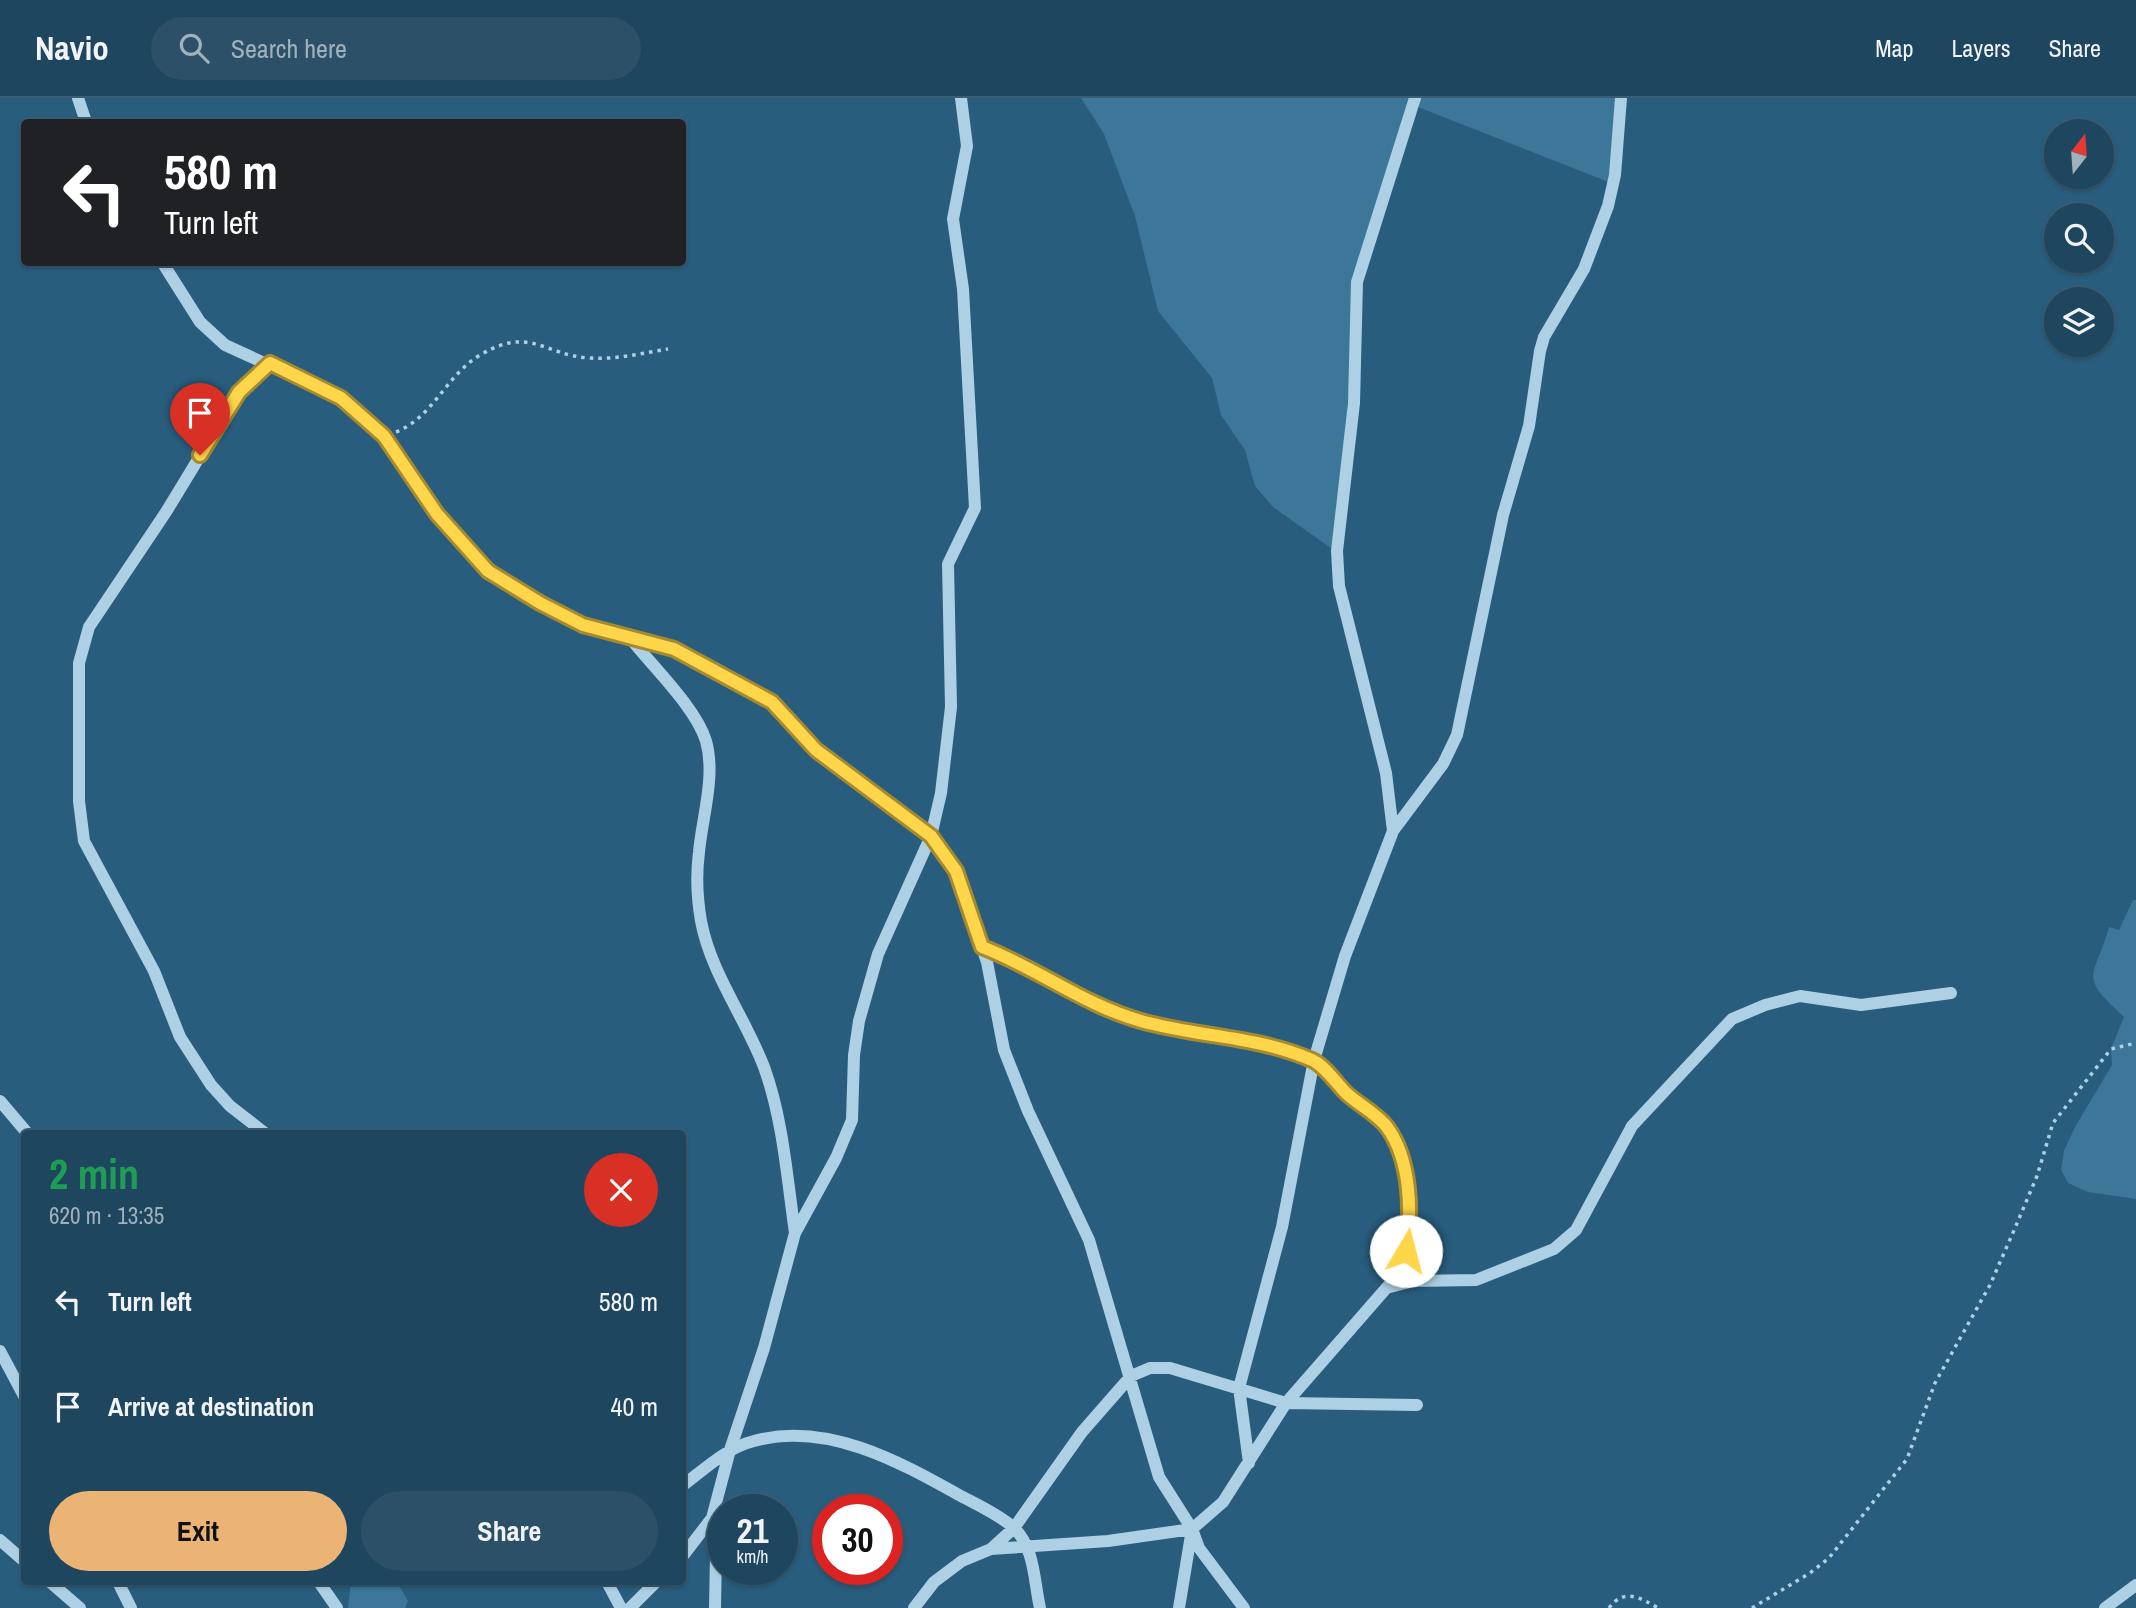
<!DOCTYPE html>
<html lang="en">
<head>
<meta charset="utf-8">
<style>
	body { margin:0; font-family:"Archivo Narrow",sans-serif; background:#2b5067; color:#f1f3f6; height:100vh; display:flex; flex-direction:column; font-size:26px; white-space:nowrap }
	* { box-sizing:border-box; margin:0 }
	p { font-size:23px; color:#a1b1bc }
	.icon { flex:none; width:38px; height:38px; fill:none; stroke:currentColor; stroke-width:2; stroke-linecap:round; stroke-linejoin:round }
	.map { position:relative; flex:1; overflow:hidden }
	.drawer { position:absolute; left:21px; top:1032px; width:665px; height:455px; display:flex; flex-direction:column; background:#1e465e; border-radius:7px; box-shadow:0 2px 5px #0004,0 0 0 2px #3c5e73 }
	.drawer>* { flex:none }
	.hud { position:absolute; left:21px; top:21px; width:665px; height:147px; border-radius:7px; box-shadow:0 2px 5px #0004,0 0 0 2px #3c5e73; background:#202124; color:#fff; overflow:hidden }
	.needle { width:46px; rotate:17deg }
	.buttons { position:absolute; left:2044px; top:21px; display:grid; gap:14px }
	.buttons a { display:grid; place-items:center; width:70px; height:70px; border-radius:50%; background:#1e465e; box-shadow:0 2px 5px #0004,0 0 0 2px #3c5e73; font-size:35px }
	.speed { position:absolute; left:707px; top:1396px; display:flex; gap:14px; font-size:35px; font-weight:700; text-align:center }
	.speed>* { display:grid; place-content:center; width:91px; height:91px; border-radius:50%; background:#1e465e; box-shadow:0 2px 5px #0004,0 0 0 2px #3c5e73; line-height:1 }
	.speed small { font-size:18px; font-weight:400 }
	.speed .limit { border:10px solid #d22; background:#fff; color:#111 }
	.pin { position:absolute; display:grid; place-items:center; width:60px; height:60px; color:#fff; margin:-72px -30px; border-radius:50% 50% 50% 0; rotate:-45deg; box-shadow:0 0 7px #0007 }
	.pin .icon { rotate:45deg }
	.me { position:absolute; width:77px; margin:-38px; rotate:8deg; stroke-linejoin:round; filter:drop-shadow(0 0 5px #0008) }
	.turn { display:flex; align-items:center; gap:24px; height:147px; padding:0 28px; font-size:32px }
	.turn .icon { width:91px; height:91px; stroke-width:2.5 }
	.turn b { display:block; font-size:49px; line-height:60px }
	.round { display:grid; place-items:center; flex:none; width:74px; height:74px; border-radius:37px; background:#2b5067 }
	.summary { display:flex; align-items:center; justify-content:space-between; height:119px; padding:0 28px }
	h1 { font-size:42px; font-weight:800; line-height:52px; color:#1e9e55 }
	.cta { display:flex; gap:14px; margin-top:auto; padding:14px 28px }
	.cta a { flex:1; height:80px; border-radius:42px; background:#ebb475; color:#111; font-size:28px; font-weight:800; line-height:80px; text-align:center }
	.cta a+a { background:#2b5067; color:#f1f3f6 }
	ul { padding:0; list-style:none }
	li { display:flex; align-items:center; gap:21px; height:105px; padding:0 28px }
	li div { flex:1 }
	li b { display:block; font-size:26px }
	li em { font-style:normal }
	header { display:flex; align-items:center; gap:42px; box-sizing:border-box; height:98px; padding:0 35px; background:#1e465e; border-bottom:2px solid #3c5e73 }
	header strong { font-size:33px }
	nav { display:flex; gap:38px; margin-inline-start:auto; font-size:24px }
	.search { width:490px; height:63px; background:#2b5067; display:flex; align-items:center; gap:18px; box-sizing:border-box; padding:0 24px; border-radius:38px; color:#a1b1bc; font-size:26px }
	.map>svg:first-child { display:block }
	.green { fill:#3c779a }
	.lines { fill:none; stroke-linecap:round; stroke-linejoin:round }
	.path { stroke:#aed0e4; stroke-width:3.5; stroke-dasharray:3.5 5; stroke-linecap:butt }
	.minor { stroke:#aed0e4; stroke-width:12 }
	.route-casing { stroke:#a68a30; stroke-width:18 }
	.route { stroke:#ffd54a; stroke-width:12 }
</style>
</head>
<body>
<header>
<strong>Navio</strong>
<div class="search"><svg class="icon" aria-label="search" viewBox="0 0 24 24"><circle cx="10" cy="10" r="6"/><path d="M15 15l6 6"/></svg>Search here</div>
<nav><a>Map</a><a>Layers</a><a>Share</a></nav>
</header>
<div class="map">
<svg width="2136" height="1510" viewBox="0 0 2136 1510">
	<rect width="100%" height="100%" fill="#285d7d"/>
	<path class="green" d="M1081,0H1617L1611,85L1413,7L1360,164L1335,453L1273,409L1255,388L1245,352L1221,317L1212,280L1158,213L1135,118L1104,36Z
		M2133,802H2136V1101L2088,1094L2068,1085L2061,1072L2064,1053L2075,1029L2112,967L2111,951L2124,919C2077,876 2094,882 2109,829L2119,832Z
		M351,1484H397L408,1503L405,1510H348Z"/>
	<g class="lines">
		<path class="path" d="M396,334C434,319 447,275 482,256C530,228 544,257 589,260C615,262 643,255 668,251
			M1609,1510C1624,1490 1639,1499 1658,1510
			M1752,1510L1810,1475L1829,1460L1907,1361L1935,1285L1990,1187L2015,1130L2037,1078L2053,1025L2111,951L2136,945"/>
		<path class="minor" d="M78,0L86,24
			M162,164L200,224L225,247L341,300L384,338L437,416L488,473L540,505L583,527L674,551L733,581L772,604L816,652L931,738L956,773L987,864L1004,952L1028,1013L1089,1142L1159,1379L1192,1431L1199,1450L1244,1510
			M631,541C653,569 696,610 706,643C716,678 702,720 699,754C696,777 697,800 701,823C711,876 745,919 764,969C783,1021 787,1080 795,1135
			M1393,733L1386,675L1339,488L1337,453L1354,305L1357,184L1415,0
			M982,849L1016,863L1096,906L1143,924L1251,943L1314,962L1348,996L1378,1019L1395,1045L1410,1097L1411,1122L1406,1153L1396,1179L1286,1305L1223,1404L1192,1431
			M0,1003L28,1036
			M266,1036L230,1008L211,987L180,939L154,873L84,743L79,703V565L89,529L166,414L239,294L270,265
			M1390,1189L1413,1183L1476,1182L1554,1151L1576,1132L1632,1028L1732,921L1765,907L1800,898L1861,907L1951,895
			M0,1253L24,1298
			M1249,1365L1239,1290L1282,1129L1314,962L1345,858L1393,733L1443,666L1457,637L1503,417L1529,328L1540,253L1544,239L1584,171L1608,108L1615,77L1621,0
			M682,1388C705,1371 726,1350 754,1343C826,1323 898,1363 959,1397C976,1406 1000,1417 1014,1430C1035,1450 1034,1484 1040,1510
			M0,1442L24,1463
			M991,1451L1108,1443L1192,1431L1179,1510
			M682,1459L712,1420
			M50,1484L80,1510
			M118,1484L131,1510
			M319,1484L337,1510
			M607,1484L621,1510
			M630,1510L656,1484
			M715,1510L716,1456L712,1420L730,1352L764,1250L795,1135L836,1060L852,1022L854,957L859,923L878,856L931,738L941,695L951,609L948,466L975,410L963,191L953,121L967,48L961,0
			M914,1510L934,1484L962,1463L991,1451L1014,1430L1082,1334L1131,1278L1150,1270H1170L1286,1305L1417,1307
			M2105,1510L2136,1487"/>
	</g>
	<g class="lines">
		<g class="route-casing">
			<path id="route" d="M200,357L239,294L270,265L341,300L384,338L437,416L488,473L540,505L583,527L674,551L772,604L816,652L931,738L956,773L982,849C1037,870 1084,907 1141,923C1197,939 1258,938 1312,962C1325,968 1336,985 1346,995C1359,1007 1376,1015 1387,1029C1411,1062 1412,1114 1406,1153"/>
		</g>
		<use href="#route" class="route"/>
	</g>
</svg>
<div class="buttons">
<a><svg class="needle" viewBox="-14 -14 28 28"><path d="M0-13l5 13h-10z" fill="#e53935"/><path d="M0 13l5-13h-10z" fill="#a1b1bc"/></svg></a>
<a><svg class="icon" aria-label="search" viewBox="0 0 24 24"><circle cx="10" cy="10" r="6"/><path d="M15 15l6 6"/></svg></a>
<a><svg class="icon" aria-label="layers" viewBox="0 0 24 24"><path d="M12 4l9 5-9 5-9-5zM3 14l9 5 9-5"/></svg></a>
</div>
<div class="speed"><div>21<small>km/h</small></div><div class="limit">30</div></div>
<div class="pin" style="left:200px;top:357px;background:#d93025"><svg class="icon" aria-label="arrive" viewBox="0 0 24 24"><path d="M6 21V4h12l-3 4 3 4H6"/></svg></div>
<svg class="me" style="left:1406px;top:1153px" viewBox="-20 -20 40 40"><circle r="19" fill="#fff"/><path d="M0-13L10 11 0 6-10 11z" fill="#ffd54a"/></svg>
<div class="hud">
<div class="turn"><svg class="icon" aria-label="left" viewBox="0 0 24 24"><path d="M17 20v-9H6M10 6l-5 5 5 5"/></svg><div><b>580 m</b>Turn left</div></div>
</div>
<section class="drawer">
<div class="summary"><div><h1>2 min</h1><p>620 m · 13:35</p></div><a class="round" style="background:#d93025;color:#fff"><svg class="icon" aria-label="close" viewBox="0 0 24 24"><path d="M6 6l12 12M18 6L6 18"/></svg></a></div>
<ul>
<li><svg class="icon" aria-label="left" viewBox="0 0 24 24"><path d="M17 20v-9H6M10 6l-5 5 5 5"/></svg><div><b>Turn left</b></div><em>580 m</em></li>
<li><svg class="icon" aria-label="arrive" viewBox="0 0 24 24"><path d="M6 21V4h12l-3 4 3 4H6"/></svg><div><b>Arrive at destination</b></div><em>40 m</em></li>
</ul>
<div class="cta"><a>Exit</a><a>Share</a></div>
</section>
</div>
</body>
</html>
